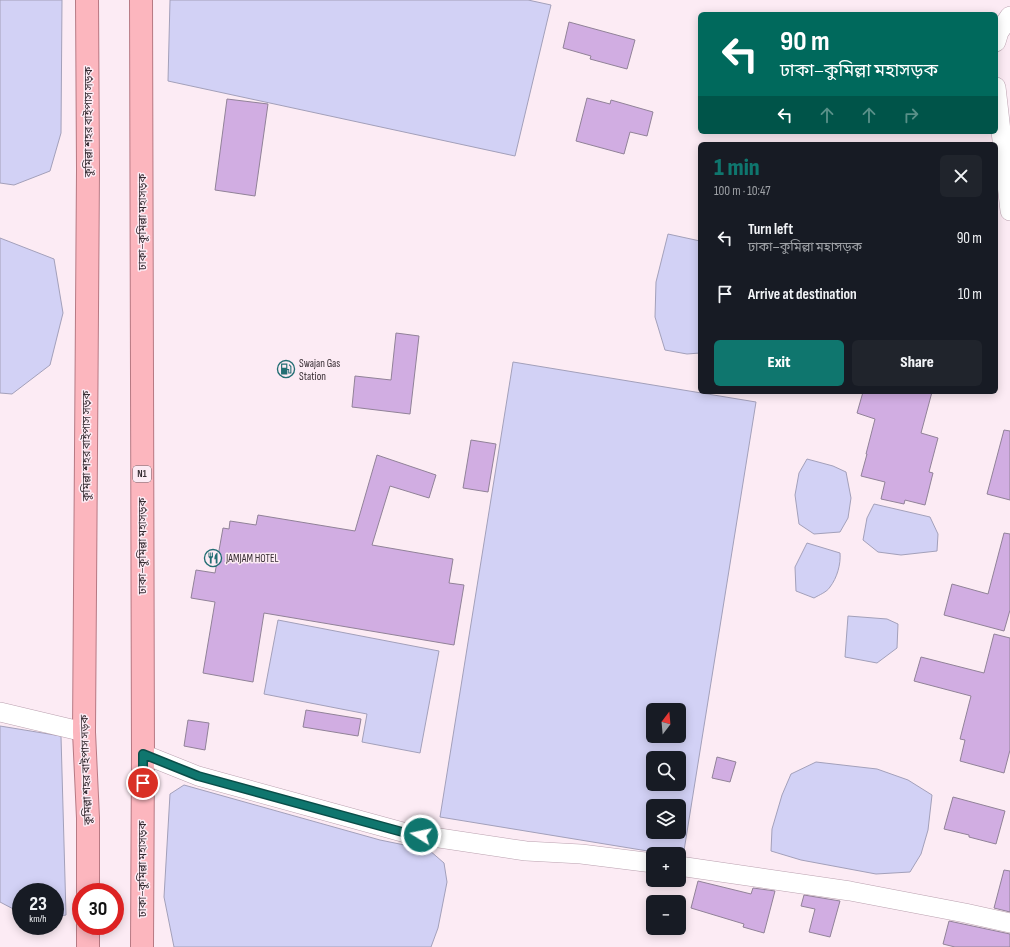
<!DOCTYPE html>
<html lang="en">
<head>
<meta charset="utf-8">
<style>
	body { margin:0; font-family:"Sofia Sans Condensed","Noto Sans Bengali",sans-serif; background:#20242c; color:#f1f3f6; height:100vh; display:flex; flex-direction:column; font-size:15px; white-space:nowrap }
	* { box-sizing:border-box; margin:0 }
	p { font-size:13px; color:#9ea1a6 }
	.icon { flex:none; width:22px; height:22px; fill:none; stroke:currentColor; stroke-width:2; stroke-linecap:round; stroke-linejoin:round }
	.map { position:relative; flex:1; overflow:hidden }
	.side { position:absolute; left:698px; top:142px; width:300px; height:252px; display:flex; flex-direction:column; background:#171b24; border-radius:6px; box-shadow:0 2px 10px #0003 }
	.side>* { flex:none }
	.banner { position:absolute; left:698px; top:12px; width:300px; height:122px; border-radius:6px; box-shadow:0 2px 10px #0003; background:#00695c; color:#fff; overflow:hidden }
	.needle { width:26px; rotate:16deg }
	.tools { position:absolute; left:646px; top:703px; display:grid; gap:8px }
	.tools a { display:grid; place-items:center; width:40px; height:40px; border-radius:6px; background:#171b24; box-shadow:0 2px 10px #0003; font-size:20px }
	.speed { position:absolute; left:12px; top:883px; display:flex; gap:8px; font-size:20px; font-weight:700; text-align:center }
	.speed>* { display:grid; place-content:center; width:52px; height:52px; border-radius:50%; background:#171b24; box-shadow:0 2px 10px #0003; line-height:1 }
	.speed small { font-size:10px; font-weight:400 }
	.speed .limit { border:6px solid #d22; background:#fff; color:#111 }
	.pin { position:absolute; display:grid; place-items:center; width:34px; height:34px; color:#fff; margin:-17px; border:2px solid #fff; border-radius:50%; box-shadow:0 1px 4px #0007 }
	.me { position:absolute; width:44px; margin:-22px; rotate:280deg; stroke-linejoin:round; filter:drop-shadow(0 0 3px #0008) }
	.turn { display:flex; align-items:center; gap:14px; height:84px; padding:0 16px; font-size:18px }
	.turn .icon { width:52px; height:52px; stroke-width:2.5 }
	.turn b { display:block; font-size:28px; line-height:34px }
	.lanes { display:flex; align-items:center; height:38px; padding:0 16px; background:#0003; justify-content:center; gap:20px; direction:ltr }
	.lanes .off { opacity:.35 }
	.round { display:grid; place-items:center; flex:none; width:42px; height:42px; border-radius:6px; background:#20242c }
	.headline { display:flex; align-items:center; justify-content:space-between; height:68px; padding:0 16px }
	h1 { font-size:24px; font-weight:800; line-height:30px; color:#0f766e }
	.button { display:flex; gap:8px; margin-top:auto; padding:8px 16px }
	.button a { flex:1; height:46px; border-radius:6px; background:#0f766e; color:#fff; font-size:16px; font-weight:800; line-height:46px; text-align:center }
	.button a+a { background:#20242c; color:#f1f3f6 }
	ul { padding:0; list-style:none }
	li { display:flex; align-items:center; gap:12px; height:56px; padding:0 16px }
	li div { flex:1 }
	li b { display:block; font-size:15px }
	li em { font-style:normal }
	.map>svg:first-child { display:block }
	.water { fill:#d2d1f5; stroke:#a3a0ba; fill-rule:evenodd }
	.building { fill:#d1ade2; stroke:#918298 }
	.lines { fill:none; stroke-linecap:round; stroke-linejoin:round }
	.minor-casing { stroke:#baa1af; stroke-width:20 }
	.trunk-casing { stroke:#b77983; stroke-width:24 }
	.minor { stroke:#fff; stroke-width:19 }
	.trunk { stroke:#fcb6be; stroke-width:22 }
	.route-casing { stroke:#0a4d48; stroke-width:10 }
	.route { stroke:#0f766e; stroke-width:7 }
	.labels { text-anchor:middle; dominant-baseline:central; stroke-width:3; stroke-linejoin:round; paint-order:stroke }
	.shield { fill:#fcebf4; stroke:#71656c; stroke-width:1 }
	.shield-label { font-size:10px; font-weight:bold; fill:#362c32 }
	.street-label { font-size:11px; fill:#362c32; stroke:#fcebf4 }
	.poi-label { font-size:11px; fill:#362c32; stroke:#fcebf4; text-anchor:start }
</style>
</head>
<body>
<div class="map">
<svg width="1010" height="947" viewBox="0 0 1010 947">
	<rect width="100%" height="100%" fill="#fcebf4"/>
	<path class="water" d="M0,0H62L61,133L50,171L14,185L0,183Z
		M170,0H528L551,5L515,156L168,81Z
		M668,234L700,241V353L687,354L665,350L655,317L656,282Z
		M0,238L54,259L63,313L50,365L12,394L0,393Z
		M513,362L756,402L683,857L679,856V854H666L440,817ZM653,710H679V736H653ZM653,758H679V784H653ZM653,806H679V832H653Z
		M807,459L833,466L846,472L851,498L848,518L840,532L814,534L799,524L795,495L799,473Z
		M874,504L930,517L938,534L937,551L901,555L878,552L863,540L867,518Z
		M807,543L840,553C841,564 837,578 830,587C827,592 819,595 814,598L796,591L795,567Z
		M848,616L887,619L898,624L897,648L877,663L845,657Z
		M278,620L439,651L420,753L362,742L367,714L264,694Z
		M0,726L61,736L66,915L55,917V892H21V913L0,902Z
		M816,762L877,769L908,780L932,795L928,830L921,854L910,872L876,874L801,860L771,851L772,829L782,795L791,774Z
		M184,785L380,840L429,850L444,863L447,882L438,928L431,947H174L164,897L170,794Z"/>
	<path class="building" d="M569,22L635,40L627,69L590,59L591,56L563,48Z
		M587,98L610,104L611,100L653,112L647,136L630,132L624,154L576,141Z
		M227,99L268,104L255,196L215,190Z
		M396,333L419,336L410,414L352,407L355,376L391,380Z
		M863,392H932L921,433L938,438L929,472L933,473L925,505L905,500L904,504L881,499L885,482L861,476L867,454H866L875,419L857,413Z
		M1004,430L1010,431V500L987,494Z
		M471,440L496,444L488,492L463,488Z
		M377,455L436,475L429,498L390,486L372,545L453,559L449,583L464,585L454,645L264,613L253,682L203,673L215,602L191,598L196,570L215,573L223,528L229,529L230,521L256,525L258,515L355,531Z
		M1004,533L1010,534V610L1004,631L944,615L952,584L988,594Z
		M994,634L1010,638V750L1004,773L960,761L965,740L960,739L971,696L914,681L921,657L984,673Z
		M306,710L361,719L358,736L303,727Z
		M188,720L209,723L205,750L184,746Z
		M717,757L736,762L730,782L712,778Z
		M953,797L1005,811L996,844L969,837V835L944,829Z
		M1004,870L1010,871V912L994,908Z
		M698,881L751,894L753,888L775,891L764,933L743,927L744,924L691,908Z
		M804,895L840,901L830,937L809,932L815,909L801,906Z
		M949,921L1010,934V947H955L943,944Z"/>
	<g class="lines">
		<g class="minor-casing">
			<path id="minor" d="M996,42L999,32L1010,16
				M996,87L1010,211
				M0,712L84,732
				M143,754L198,776L406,833L526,851L581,854L653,863
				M679,866L850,891L965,913L1010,923"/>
		</g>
		<g class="trunk-casing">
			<path id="trunk" d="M87,0L88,170L84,732L88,818V892
				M141,0L143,754L142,947
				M88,926V947"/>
		</g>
		<use href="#minor" class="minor"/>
		<use href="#trunk" class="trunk"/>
	</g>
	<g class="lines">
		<g class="route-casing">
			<path id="route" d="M143,783V754L198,776L406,833L421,835"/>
		</g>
		<use href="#route" class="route"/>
	</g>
	<defs>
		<g id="fuel-ring" transform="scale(0.9)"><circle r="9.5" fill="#fcebf4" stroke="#226e73" stroke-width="1.5"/><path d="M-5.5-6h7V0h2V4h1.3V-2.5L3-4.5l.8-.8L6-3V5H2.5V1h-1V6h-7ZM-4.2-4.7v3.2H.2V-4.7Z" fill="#226e73"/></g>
		<g id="restaurant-ring" transform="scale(0.9)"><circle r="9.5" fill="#fcebf4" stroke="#226e73" stroke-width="1.5"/><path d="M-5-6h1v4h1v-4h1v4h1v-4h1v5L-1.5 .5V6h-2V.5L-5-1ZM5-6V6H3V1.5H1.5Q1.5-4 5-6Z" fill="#226e73"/></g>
	</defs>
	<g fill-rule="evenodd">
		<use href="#fuel-ring" x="286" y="369"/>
		<use href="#restaurant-ring" x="213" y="558"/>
	</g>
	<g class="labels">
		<rect class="shield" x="133" y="466" width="18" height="16" rx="3"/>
		<g class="shield-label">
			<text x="142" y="474">N1</text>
		</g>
		<g class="street-label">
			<text transform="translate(88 122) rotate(-90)">কুমিল্লা শহর বাইপাস সড়ক</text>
			<text transform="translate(142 222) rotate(-90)">ঢাকা–কুমিল্লা মহাসড়ক</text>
			<text transform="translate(86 446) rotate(-90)">কুমিল্লা শহর বাইপাস সড়ক</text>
			<text transform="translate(142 546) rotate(-90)">ঢাকা–কুমিল্লা মহাসড়ক</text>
			<text transform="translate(86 770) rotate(-92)">কুমিল্লা শহর বাইপাস সড়ক</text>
			<text transform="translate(142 869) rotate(-90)">ঢাকা–কুমিল্লা মহাসড়ক</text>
		</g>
		<g class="poi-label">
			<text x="299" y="363">Swajan Gas<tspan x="299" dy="13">Station</tspan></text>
			<text x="226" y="558">JAMJAM HOTEL</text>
		</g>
	</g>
</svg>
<div class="tools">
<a><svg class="needle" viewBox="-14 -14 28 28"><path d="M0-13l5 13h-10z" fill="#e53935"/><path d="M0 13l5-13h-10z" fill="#9ea1a6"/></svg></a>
<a><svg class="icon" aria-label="search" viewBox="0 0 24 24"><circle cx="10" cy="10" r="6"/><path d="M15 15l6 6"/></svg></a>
<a><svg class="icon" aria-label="layers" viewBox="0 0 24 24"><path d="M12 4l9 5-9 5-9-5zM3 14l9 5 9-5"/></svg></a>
<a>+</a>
<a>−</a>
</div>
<div class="speed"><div>23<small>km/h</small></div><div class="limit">30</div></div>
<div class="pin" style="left:143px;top:783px;background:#d93025"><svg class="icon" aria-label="arrive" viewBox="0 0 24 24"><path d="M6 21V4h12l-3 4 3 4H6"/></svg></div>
<svg class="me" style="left:421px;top:835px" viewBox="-20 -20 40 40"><circle r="17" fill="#0f766e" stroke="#fff" stroke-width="3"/><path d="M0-11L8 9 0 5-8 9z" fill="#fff"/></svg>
<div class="banner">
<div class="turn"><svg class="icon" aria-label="left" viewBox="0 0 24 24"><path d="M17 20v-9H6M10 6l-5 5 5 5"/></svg><div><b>90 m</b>ঢাকা–কুমিল্লা মহাসড়ক</div></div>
<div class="lanes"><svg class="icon" aria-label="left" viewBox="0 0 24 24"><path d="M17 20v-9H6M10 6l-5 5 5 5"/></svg><svg class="icon off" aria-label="ahead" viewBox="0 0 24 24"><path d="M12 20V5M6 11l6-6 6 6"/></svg><svg class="icon off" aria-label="ahead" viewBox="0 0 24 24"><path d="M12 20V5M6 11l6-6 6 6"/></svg><svg class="icon off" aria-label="right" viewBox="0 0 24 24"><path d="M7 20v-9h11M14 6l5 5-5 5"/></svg></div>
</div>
<section class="side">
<div class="headline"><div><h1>1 min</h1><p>100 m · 10:47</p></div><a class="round"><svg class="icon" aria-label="close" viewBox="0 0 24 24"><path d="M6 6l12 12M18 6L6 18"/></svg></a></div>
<ul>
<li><svg class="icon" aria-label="left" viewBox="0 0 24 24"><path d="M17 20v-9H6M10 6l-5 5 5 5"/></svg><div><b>Turn left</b><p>ঢাকা–কুমিল্লা মহাসড়ক</p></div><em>90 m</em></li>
<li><svg class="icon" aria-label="arrive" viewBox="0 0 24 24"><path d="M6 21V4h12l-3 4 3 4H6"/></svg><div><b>Arrive at destination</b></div><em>10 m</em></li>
</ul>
<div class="button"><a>Exit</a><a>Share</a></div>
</section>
</div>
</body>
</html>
